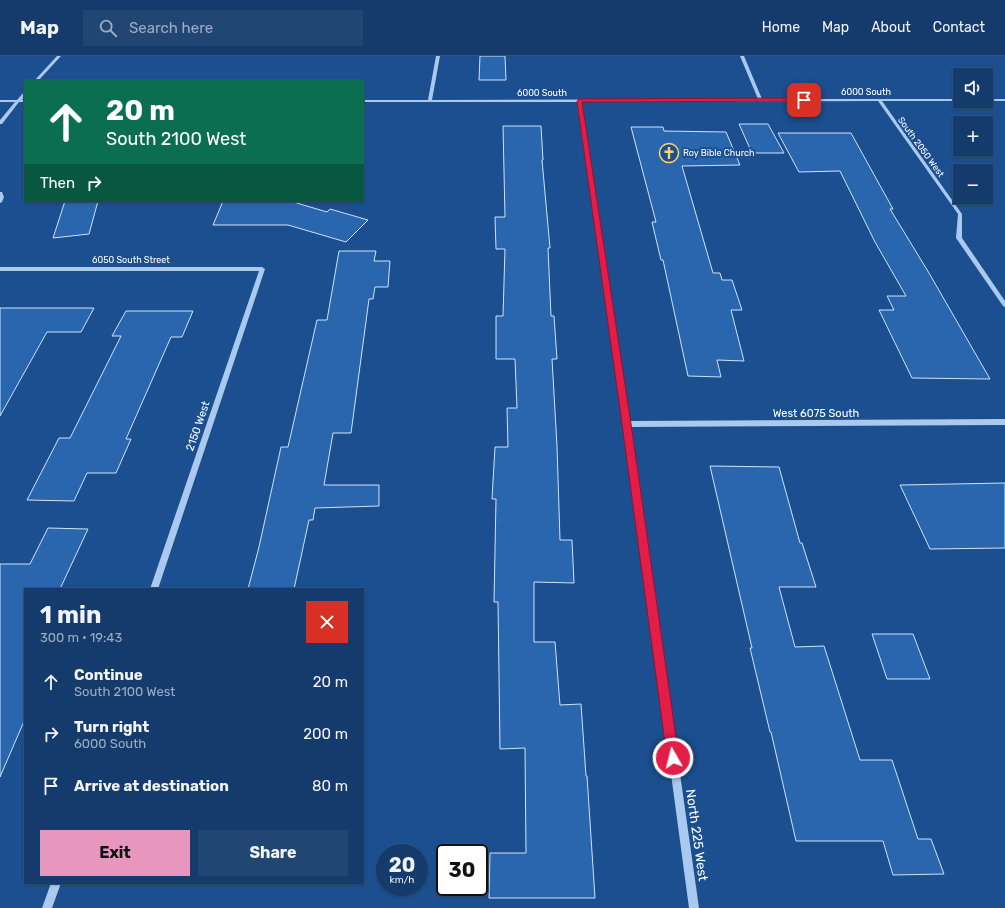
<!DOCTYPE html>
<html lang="en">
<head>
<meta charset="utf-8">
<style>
	body { margin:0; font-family:Rubik,sans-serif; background:#214673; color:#f1f3f6; height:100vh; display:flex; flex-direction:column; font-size:15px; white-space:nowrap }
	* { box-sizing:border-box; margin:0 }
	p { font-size:13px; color:#9dadc1 }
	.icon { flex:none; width:22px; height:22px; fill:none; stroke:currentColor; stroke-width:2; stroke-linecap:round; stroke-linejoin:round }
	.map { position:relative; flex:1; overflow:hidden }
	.side { position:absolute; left:24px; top:532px; width:340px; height:296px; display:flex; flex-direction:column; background:#143b6b; border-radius:0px; box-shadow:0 1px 3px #0004,0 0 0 1px #33557e }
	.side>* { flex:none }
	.top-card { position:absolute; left:24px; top:24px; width:340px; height:122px; border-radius:0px; box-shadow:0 1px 3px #0004,0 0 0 1px #33557e; background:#0b6e4f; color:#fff; overflow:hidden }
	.fabs { position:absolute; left:953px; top:12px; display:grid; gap:8px }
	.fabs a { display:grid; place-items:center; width:40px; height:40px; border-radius:0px; background:#143b6b; box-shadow:0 1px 3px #0004,0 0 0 1px #33557e; font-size:20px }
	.speed { position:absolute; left:376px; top:788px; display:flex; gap:8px; font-size:20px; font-weight:700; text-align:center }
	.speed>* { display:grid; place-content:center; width:52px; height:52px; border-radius:50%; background:#143b6b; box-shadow:0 1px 3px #0004,0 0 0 1px #33557e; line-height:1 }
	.speed small { font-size:10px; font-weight:400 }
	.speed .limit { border:2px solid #111; border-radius:6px; background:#fff; color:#111 }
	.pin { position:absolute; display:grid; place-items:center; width:34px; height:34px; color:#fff; margin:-17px; border-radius:8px; box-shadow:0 2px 6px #0006 }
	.me { position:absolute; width:44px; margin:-22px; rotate:352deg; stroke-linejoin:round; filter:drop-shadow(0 0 3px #0008) }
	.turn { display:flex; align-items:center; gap:14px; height:84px; padding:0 16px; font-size:18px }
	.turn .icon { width:52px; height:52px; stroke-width:2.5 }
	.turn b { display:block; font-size:28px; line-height:34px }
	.then { display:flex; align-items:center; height:38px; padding:0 16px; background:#0003; gap:8px; font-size:15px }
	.round { display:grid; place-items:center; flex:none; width:42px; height:42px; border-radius:0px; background:#214673 }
	.head { display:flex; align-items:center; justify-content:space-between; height:68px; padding:0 16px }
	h1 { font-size:24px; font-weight:700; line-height:30px }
	.button { display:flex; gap:8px; margin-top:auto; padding:8px 16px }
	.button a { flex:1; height:46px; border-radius:0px; background:#e797bd; color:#111; font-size:16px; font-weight:700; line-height:46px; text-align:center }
	.button a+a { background:#214673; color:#f1f3f6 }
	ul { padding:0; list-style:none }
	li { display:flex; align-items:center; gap:12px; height:52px; padding:0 16px }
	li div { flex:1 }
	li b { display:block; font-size:15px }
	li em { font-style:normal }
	header { display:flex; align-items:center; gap:24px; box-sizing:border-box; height:56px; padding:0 20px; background:#143b6b; border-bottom:1px solid #33557e }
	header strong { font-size:19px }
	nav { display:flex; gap:22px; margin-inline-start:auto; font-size:14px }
	.search { width:280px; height:36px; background:#214673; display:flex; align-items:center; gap:10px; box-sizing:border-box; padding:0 14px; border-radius:0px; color:#9dadc1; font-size:15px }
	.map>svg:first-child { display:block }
	.building { fill:#2a66ad; stroke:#cfe3fa }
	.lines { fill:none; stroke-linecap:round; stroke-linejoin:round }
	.minor { fill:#a9c9ee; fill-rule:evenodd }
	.route { fill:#e11d48; stroke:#92132f }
	.labels { text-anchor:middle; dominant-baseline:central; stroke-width:4; stroke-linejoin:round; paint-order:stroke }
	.far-street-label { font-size:9px; fill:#fff; stroke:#1b4f8f }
	.far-poi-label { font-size:9px; fill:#fff; stroke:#1b4f8f; text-anchor:start }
	.street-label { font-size:11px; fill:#fff; stroke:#1b4f8f }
	.near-street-label { font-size:13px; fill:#fff; stroke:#1b4f8f }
</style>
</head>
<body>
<header>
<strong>Map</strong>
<div class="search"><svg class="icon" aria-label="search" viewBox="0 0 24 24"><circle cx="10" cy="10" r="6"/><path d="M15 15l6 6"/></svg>Search here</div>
<nav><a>Home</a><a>Map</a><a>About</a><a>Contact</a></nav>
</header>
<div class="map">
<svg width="1005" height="852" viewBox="0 0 1005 852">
	<rect width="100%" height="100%" fill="#1b4f8f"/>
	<path class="building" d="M480,0H505L506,24H479Z
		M739,68H768L784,97H752Z
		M503,70H541L543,104H542L550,192H548L551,260H554L557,303H552L557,390L560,484H572L574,527L534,526V586H555L560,649L581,648L586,720H587L595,842H489L490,797H526L525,692L500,693L498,546H494L496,443H492L495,391H508L507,352H517L515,303H496V260H503L505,193H496L495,161H505Z
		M631,71H663L664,75L726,76L740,109L682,110L713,217H720L722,224H732L742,254H731L744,305L717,304L721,321L688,320L663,204H661L652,166H656Z
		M778,77H851L893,153H890L929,217L990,323L912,322L879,254H894L887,240H906L875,186L840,115L799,116Z
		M65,145H98L89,178L53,182Z
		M223,145H290L327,156L330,153L368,164L346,186L288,169H213Z
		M339,195H376L374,205H390L388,231H375L373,243H369L351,377H333L324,429H379V450L315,452L313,464H309L294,533H248L259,491L281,391H288L317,264H327Z
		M0,252H94L81,276H47L0,360Z
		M126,255H193L182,281H171L126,383H131L116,417H87L74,445L27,444L59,382H70L121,280H112Z
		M710,410L779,411L800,487H802L816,531H779L795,591L824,590L860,704H892L918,783H931L944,818L893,819L883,785H796L771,676H770L750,592H752Z
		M1005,427V492L930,493L900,429Z
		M48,472L88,473L60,533H25V663L0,721V508H30Z
		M872,578H913L930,623H887Z"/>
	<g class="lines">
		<path class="minor" d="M57,0H61L38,25H34Z
			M436,0H440L432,44L758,43L740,0H744L762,43H960V45H961H882L962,158V182L1005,245V251L1003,250L956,182L958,158L878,45L581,46L630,365L1005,363V369L631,371L699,852H689L624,368L577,46H363V44H428Z
			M24,36H25V40L22,44H25V46H19L2,68H0V64L15,46H0V44H17Z
			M986,43H1005V45H985H986Z
			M0,136H2L4,141L2,146L0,147Z
			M0,211H262L265,213L158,533H150L259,215H0Z
			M51,827H61L52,852H42Z"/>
	</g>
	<path class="route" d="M804,42L807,44L806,45L582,46L631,368L679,702L677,706L673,707L669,706L667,702L622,368L577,45L579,43Z"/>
	<defs>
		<g id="church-ring" transform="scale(1)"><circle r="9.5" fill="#1b4f8f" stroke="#ffd166" stroke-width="1.5"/><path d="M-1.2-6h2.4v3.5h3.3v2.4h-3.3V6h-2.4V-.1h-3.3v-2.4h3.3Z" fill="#ffd166"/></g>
	</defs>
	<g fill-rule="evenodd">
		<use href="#church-ring" x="669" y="97"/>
	</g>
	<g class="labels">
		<g class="far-street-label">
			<text x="866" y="36">6000 South</text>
			<text x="542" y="37">6000 South</text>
			<text transform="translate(921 91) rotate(54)">South 2050 West</text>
			<text x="131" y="204">6050 South Street</text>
		</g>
		<g class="far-poi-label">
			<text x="683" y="97">Roy Bible Church</text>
		</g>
		<g class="street-label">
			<text x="816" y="357">West 6075 South</text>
			<text transform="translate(198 370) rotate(-71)">2150 West</text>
		</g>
		<g class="near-street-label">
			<text transform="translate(697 779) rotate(82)">North 225 West</text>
		</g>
	</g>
</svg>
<div class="fabs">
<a><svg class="icon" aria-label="sound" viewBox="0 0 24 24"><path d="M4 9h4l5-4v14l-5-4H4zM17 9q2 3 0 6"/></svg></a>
<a>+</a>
<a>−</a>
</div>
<div class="speed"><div>20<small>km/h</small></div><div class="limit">30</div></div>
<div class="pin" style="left:804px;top:44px;background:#d93025"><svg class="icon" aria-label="arrive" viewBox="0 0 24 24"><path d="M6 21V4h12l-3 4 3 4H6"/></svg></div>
<svg class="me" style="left:673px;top:702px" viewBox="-20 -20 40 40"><circle r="17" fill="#e11d48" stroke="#fff" stroke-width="3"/><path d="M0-11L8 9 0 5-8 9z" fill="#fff"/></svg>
<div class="top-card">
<div class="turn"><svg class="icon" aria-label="ahead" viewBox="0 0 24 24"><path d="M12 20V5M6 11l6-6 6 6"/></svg><div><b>20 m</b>South 2100 West</div></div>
<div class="then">Then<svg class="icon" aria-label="right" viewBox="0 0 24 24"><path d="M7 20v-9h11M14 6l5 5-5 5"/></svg></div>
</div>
<section class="side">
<div class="head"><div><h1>1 min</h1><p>300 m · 19:43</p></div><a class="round" style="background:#d93025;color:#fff"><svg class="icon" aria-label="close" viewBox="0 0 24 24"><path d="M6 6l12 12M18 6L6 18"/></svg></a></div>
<ul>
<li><svg class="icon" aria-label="ahead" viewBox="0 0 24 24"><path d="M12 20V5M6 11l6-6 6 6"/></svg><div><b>Continue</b><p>South 2100 West</p></div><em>20 m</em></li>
<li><svg class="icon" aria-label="right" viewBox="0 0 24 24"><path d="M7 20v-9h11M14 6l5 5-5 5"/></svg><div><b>Turn right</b><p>6000 South</p></div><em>200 m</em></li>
<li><svg class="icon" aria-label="arrive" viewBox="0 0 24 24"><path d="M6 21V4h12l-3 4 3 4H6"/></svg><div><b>Arrive at destination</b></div><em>80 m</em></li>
</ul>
<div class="button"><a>Exit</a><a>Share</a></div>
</section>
</div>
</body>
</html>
